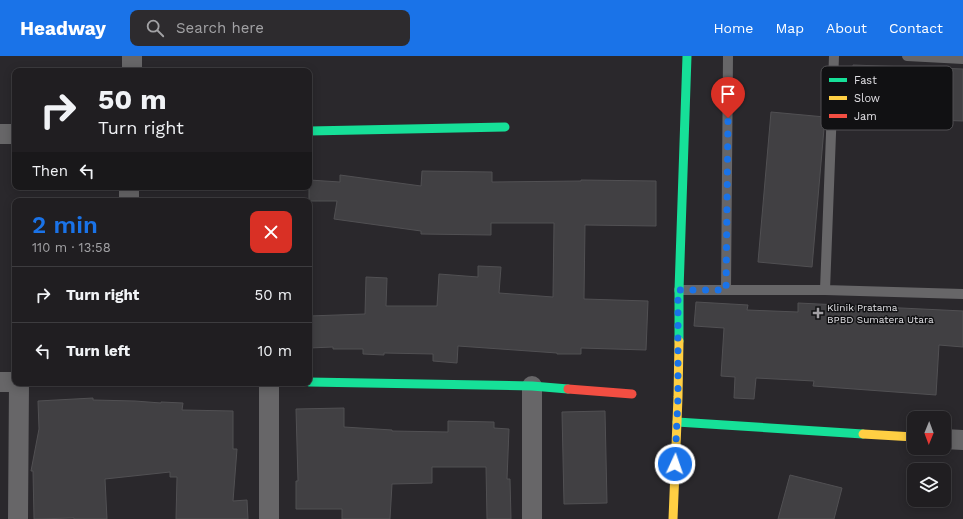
<!DOCTYPE html>
<html lang="en">
<head>
<meta charset="utf-8">
<style>
	body { margin:0; font-family:"Work Sans",sans-serif; background:#2d2b2e; color:#f1f3f6; height:100vh; display:flex; flex-direction:column; font-size:15px; white-space:nowrap }
	* { box-sizing:border-box; margin:0 }
	p { font-size:13px; color:#a2a2a5 }
	.icon { flex:none; width:22px; height:22px; fill:none; stroke:currentColor; stroke-width:2; stroke-linecap:round; stroke-linejoin:round }
	.map { position:relative; flex:1; overflow:hidden }
	.panel { position:absolute; left:12px; top:142px; width:300px; height:188px; display:flex; flex-direction:column; background:#201e21; border-radius:8px; box-shadow:0 2px 10px #0003,0 0 0 1px #3d3c3f }
	.panel>* { flex:none }
	.banner { position:absolute; left:12px; top:12px; width:300px; height:122px; border-radius:8px; box-shadow:0 2px 10px #0003,0 0 0 1px #3d3c3f; background:#201e21; color:#f1f3f6; overflow:hidden }
	.needle { width:26px; rotate:181deg }
	.buttons { position:absolute; left:907px; top:355px; display:grid; gap:8px }
	.buttons a { display:grid; place-items:center; width:44px; height:44px; border-radius:8px; background:#201e21; box-shadow:0 2px 10px #0003,0 0 0 1px #3d3c3f; font-size:20px }
	.pin { position:absolute; display:grid; place-items:center; width:34px; height:34px; color:#fff; margin:-41px -17px; border-radius:50% 50% 50% 0; rotate:-45deg; box-shadow:0 0 4px #0007 }
	.pin .icon { rotate:45deg }
	.me { position:absolute; width:44px; margin:-22px; rotate:3deg; stroke-linejoin:round; filter:drop-shadow(0 0 3px #0008) }
	.turn { display:flex; align-items:center; gap:14px; height:84px; padding:0 20px; font-size:18px }
	.turn .icon { width:52px; height:52px; stroke-width:2.5 }
	.turn b { display:block; font-size:28px; line-height:34px }
	.then { display:flex; align-items:center; height:38px; padding:0 20px; background:#0003; gap:8px; font-size:15px }
	.round { display:grid; place-items:center; flex:none; width:42px; height:42px; border-radius:8px; background:#2d2b2e }
	.head { display:flex; align-items:center; justify-content:space-between; height:68px; padding:0 20px }
	h1 { font-size:24px; font-weight:600; line-height:30px; color:#1a73e8 }
	ul { padding:0; list-style:none }
	li { display:flex; align-items:center; gap:12px; height:56px; padding:0 20px; border-top:1px solid #3d3c3f }
	li div { flex:1 }
	li b { display:block; font-size:15px }
	li em { font-style:normal }
	header { display:flex; align-items:center; gap:24px; box-sizing:border-box; height:56px; padding:0 20px; background:#1a73e8; color:#fff }
	header strong { font-size:19px }
	nav { display:flex; gap:22px; margin-inline-start:auto; font-size:14px }
	.search { width:280px; height:36px; background:#2d2b2e; display:flex; align-items:center; gap:10px; box-sizing:border-box; padding:0 14px; border-radius:8px; color:#a2a2a5; font-size:15px }
	.map>svg:first-child { display:block }
	.building { fill:#414043; stroke:#515053 }
	.lines { fill:none; stroke-linecap:round; stroke-linejoin:round }
	.lane { stroke:#676668; stroke-width:10 }
	.street { stroke:#676668; stroke-width:20 }
	.fast { stroke:#16e098; stroke-width:9 }
	.slow { stroke:#ffcf43; stroke-width:9 }
	.jam { stroke:#f24e42; stroke-width:9 }
	.route { stroke:#1a73e8; stroke-width:7; stroke-dasharray:0 12.6 }
	.poi-dot { fill:#a2a0a4; stroke:#111113; stroke-width:1.5 }
	.labels { text-anchor:middle; dominant-baseline:central; stroke-width:3; stroke-linejoin:round; paint-order:stroke }
	.poi-label { font-size:10px; fill:#e2e1e5; stroke:#111113; text-anchor:start }
	.key { fill:#111113; stroke:#504f52; stroke-width:1 }
	.key-label { font-size:11px; fill:#e2e1e5 }
</style>
</head>
<body>
<header>
<strong>Headway</strong>
<div class="search"><svg class="icon" aria-label="search" viewBox="0 0 24 24"><circle cx="10" cy="10" r="6"/><path d="M15 15l6 6"/></svg>Search here</div>
<nav><a>Home</a><a>Map</a><a>About</a><a>Contact</a></nav>
</header>
<div class="map">
<svg width="963" height="463" viewBox="0 0 963 463">
	<rect width="100%" height="100%" fill="#2a282c"/>
	<path class="building" d="M853,9L963,13V65L851,61Z
		M771,56L825,61L812,211L758,206Z
		M422,115L492,116V126L581,125V124L656,125V170L585,169L584,243L648,245L646,294L581,292V298H557V297L458,290L457,307L433,305V298L384,297V299L363,298V293H333V291L309,292V260L365,258L366,221L387,222L386,250H437L439,218L478,221V210L501,211L499,237L553,241L554,167H491V179L421,178V175L334,163L337,145H309V124L340,126V119L421,130Z
		M696,246L748,249L747,254L798,256V247L963,255V291L939,289L936,339L813,330L814,325L756,322L754,343L734,342L735,321L721,320L724,272L694,270Z
		M93,342V344L135,345L161,347V346L183,347L182,354L233,355V393H237L233,445L247,444L248,463H176L177,421H170V416L105,423L107,463H74V462L34,463L33,415H31L39,373L38,345Z
		M344,352V371L392,374V375L448,376V365L494,366V372L509,373L507,423H510L511,463H487L486,411H432V427L392,428L390,463H342V453H296V425H298L296,353Z
		M605,355L607,447L564,448L562,356Z
		M790,419L842,432L834,463H778Z"/>
	<g class="lines">
		<path class="lane" d="M907,0L963,3
			M679,234H825L963,238
			M726,234L728,0
			M825,234L834,0"/>
		<path class="street" d="M132,15V0
			M0,78H15
			M129,131V145
			M0,326H15
			M944,383L963,384
			M18,463L19,327
			M269,463V327
			M532,463V330"/>
		<path class="fast" d="M309,75L505,71
			M679,285V234L687,0
			M309,326L532,330L568,333
			M677,366L863,378"/>
		<path class="slow" d="M863,378L914,381
			M673,463L678,341L679,285"/>
		<path class="jam" d="M568,333L632,338"/>
	</g>
	<g class="lines">
		<path class="route" d="M675,408L678,341V234H726L728,62"/>
	</g>
	<path class="poi-dot" d="M816 251h4v4h4v4h-4v4h-4v-4h-4v-4h4z"/>
	<g class="labels">
		<g class="poi-label">
			<text x="827" y="251">Klinik Pratama<tspan x="827" dy="12">BPBD Sumatera Utara</tspan></text>
		</g>
	</g>
	<rect x="821" y="10" width="132" height="64" rx="6" class="key"/>
	<rect x="829" y="22" width="18" height="4" fill="#16e098"/>
	<rect x="829" y="40" width="18" height="4" fill="#ffcf43"/>
	<rect x="829" y="58" width="18" height="4" fill="#f24e42"/>
	<g class="key-label">
		<text x="854" y="28">Fast</text>
		<text x="854" y="46">Slow</text>
		<text x="854" y="64">Jam</text>
	</g>
</svg>
<div class="buttons">
<a><svg class="needle" viewBox="-14 -14 28 28"><path d="M0-13l5 13h-10z" fill="#e53935"/><path d="M0 13l5-13h-10z" fill="#a2a2a5"/></svg></a>
<a><svg class="icon" aria-label="layers" viewBox="0 0 24 24"><path d="M12 4l9 5-9 5-9-5zM3 14l9 5 9-5"/></svg></a>
</div>
<div class="pin" style="left:728px;top:62px;background:#d93025"><svg class="icon" aria-label="arrive" viewBox="0 0 24 24"><path d="M6 21V4h12l-3 4 3 4H6"/></svg></div>
<svg class="me" style="left:675px;top:408px" viewBox="-20 -20 40 40"><circle r="17" fill="#1a73e8" stroke="#fff" stroke-width="3"/><path d="M0-11L8 9 0 5-8 9z" fill="#fff"/></svg>
<div class="banner">
<div class="turn"><svg class="icon" aria-label="right" viewBox="0 0 24 24"><path d="M7 20v-9h11M14 6l5 5-5 5"/></svg><div><b>50 m</b>Turn right</div></div>
<div class="then">Then<svg class="icon" aria-label="left" viewBox="0 0 24 24"><path d="M17 20v-9H6M10 6l-5 5 5 5"/></svg></div>
</div>
<section class="panel">
<div class="head"><div><h1>2 min</h1><p>110 m · 13:58</p></div><a class="round" style="background:#d93025;color:#fff"><svg class="icon" aria-label="close" viewBox="0 0 24 24"><path d="M6 6l12 12M18 6L6 18"/></svg></a></div>
<ul>
<li><svg class="icon" aria-label="right" viewBox="0 0 24 24"><path d="M7 20v-9h11M14 6l5 5-5 5"/></svg><div><b>Turn right</b></div><em>50 m</em></li>
<li><svg class="icon" aria-label="left" viewBox="0 0 24 24"><path d="M17 20v-9H6M10 6l-5 5 5 5"/></svg><div><b>Turn left</b></div><em>10 m</em></li>
</ul>
</section>
</div>
</body>
</html>
